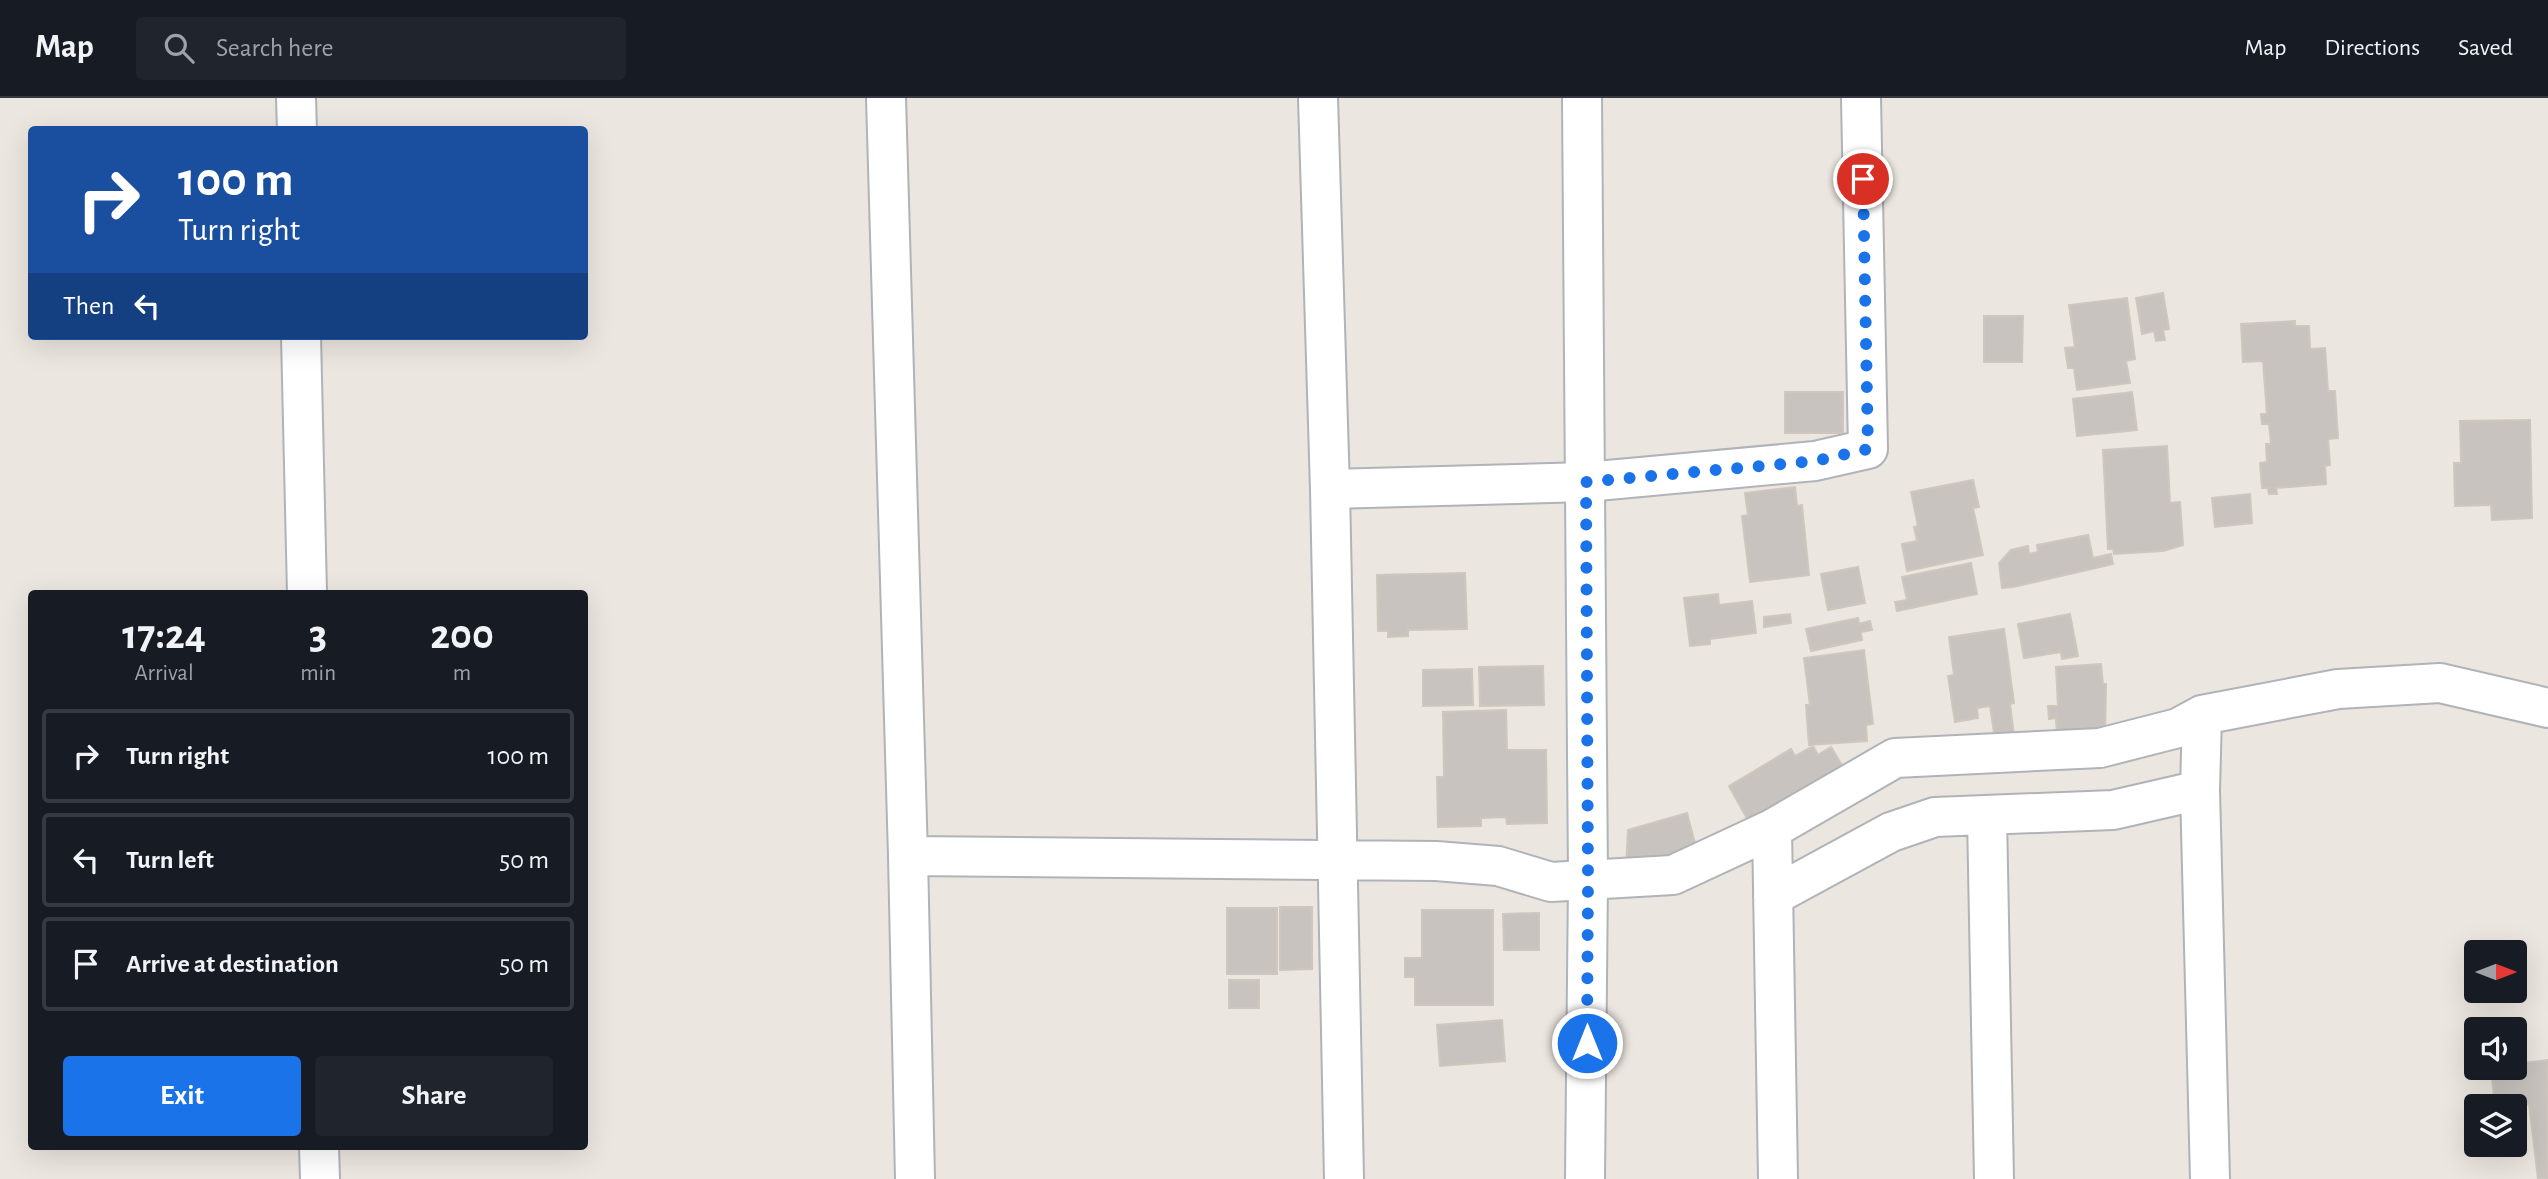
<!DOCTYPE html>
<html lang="en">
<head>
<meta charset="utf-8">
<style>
	body { margin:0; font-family:"Alegreya Sans",sans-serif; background:#20242c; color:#f1f3f6; height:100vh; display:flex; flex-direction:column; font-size:26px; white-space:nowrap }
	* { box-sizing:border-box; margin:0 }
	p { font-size:23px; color:#9ea1a6 }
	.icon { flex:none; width:38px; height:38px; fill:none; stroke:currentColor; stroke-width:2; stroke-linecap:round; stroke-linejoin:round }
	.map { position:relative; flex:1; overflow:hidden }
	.details { position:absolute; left:28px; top:492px; width:560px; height:560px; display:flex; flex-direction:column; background:#171b24; border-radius:7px; box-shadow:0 7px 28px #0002 }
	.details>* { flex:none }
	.top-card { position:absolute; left:28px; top:28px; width:560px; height:214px; border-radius:7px; box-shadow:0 7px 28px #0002; background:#1a4fa0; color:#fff; overflow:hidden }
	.needle { width:46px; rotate:90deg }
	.tools { position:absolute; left:2464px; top:842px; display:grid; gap:14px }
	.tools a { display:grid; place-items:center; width:63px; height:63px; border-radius:7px; background:#171b24; box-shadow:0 7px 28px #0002; font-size:35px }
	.pin { position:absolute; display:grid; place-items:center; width:60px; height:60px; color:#fff; margin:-30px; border:4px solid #fff; border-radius:50%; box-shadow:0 2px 7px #0007 }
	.me { position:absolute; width:77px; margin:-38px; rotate:0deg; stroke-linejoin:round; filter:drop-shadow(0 0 5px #0008) }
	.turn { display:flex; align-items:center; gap:24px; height:147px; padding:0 35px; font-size:32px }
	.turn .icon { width:91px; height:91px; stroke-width:2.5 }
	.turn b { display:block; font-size:49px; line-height:60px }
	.then { display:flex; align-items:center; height:66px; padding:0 35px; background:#0003; gap:14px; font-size:26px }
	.eta { display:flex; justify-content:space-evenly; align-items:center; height:119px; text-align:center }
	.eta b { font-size:42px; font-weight:700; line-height:49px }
	.cta { display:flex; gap:14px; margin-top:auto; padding:14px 35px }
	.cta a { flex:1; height:80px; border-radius:7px; background:#1a73e8; color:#fff; font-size:28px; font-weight:700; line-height:80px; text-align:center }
	.cta a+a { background:#20242c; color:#f1f3f6 }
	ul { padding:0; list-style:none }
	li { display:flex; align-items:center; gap:21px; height:94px; margin:0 14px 10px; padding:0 21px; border:4px solid #363941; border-radius:7px }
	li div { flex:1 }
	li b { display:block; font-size:26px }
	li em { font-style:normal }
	header { display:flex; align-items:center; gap:42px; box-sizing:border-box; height:98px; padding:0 35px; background:#171b24; border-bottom:2px solid #363941 }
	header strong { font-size:33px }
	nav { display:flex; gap:38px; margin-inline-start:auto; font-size:24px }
	.search { width:490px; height:63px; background:#20242c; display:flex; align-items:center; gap:18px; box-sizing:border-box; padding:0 24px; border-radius:7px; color:#9ea1a6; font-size:26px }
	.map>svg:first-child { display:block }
	.building { fill:#c8c3be; stroke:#cfc7bd; stroke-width:2 }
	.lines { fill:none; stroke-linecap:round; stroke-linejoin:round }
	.street-casing { stroke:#b0b3b7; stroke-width:42 }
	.secondary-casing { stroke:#afb4b7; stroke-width:42 }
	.street { stroke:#fff; stroke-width:38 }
	.secondary { stroke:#fff; stroke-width:38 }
	.route { stroke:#1a73e8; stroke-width:12; stroke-dasharray:0 21.6 }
</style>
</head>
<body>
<header>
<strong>Map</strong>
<div class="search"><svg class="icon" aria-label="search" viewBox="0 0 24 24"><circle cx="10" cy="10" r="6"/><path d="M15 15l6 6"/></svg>Search here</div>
<nav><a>Map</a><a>Directions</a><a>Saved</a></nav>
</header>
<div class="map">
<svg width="2548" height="1081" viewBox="0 0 2548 1081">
	<rect width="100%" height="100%" fill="#ebe6df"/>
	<path class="building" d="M2163,195L2169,231L2163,232L2165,242L2156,243L2154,233L2142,236L2136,200Z
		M2127,200L2135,261L2126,263L2130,285L2077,292L2074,270H2068L2065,250L2075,249L2069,207Z
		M1984,218H2023L2022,264H1984Z
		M2295,223V228H2309L2310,251L2325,250L2328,293H2335L2338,340L2328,341L2330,367L2325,368L2326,386L2276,390L2277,396H2269L2268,390H2262L2260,365L2267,364L2266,346H2271L2269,326H2262L2261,316H2267L2263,263L2243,264L2241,226Z
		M1785,294H1843V335H1785Z
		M2132,294L2137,332L2077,338L2073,301Z
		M2530,322L2532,420L2492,422L2491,407L2455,408L2454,365H2461L2460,323Z
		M2167,348L2170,405L2180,404L2183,447L2163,453L2114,456L2113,451H2108L2103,352Z
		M1973,382L1979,409L1973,410L1983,457L1907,473L1902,446L1917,443L1914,429L1918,428L1911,394Z
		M1795,389L1797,408L1802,407L1809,477L1750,484L1742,418L1748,417L1745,395Z
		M2250,396L2252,425L2215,429L2212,400Z
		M2088,437L2093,460L2111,456L2113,466L2013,489L2002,490L1999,465L2011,452L2028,448L2029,456L2038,454L2037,447Z
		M1971,465L1977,496L1897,513L1895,504L1907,502L1902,479Z
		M1858,469L1865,505L1828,512L1821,476Z
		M1465,475L1467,531L1408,532V538L1388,539V533H1378L1377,477Z
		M1718,496L1719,507L1752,503L1756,535L1710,541V546L1690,548L1684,500Z
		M1790,516L1791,525L1764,529V519Z
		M2070,516L2078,558L2062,561L2061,554L2024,560L2018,526Z
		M1858,520L1859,526L1870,523L1872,532L1861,534L1862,542L1811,553L1806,531Z
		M2004,531L2014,605L2010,606L2014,638L1995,641L1990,608L1977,610L1978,620L1955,624L1948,578L1954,577L1949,539Z
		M1864,552L1873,626L1866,627L1867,643L1809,647L1806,607H1810L1804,560Z
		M2101,566L2103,586H2106L2105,635L2057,637L2056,620L2049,621L2048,608H2058L2056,569Z
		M1543,568L1544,607L1480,608L1479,569Z
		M1472,571L1473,607L1423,608V572Z
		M1506,612L1507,652H1546L1547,725L1507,726L1506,719L1481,720V728L1438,729L1437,679H1444L1443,614Z
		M1813,648L1818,657L1831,649L1843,669L1749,724L1729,688L1791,651L1795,658Z
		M1687,715L1696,749L1626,769L1628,732Z
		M1280,809H1312V871L1280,872Z
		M1227,810H1277V876H1227Z
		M1422,812H1493V907H1415V879H1405V860H1422Z
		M1539,815V852H1504L1503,816Z
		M1229,882H1259V910H1229Z
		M1502,922L1505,963L1440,968L1437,927Z
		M2548,962V1081H2538L2529,1006L2495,1008L2491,970H2515V966Z"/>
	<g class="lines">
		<g class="street-casing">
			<path id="street" d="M296,0L297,32
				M886,0L908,758L915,1081
				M1318,0L1330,391L1344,1081
				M301,238L307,495
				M1330,391L1586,384L1815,363L1868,351L1861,0
				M2202,617L2200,692L2210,1081
				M1987,718L1994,1081
				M1772,731L1778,1081
				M908,758L1436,763L1498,768L1551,784L1673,777L1772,731L1895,660L2100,650L2178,630L2202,617L2338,591L2440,585L2548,610
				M1773,798L1891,734L1935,719L2113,712L2200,692
				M319,1048L320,1081"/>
		</g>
		<g class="secondary-casing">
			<path id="secondary" d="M1582,0L1588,782L1585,1081"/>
		</g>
		<use href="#street" class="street"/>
		<use href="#secondary" class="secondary"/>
	</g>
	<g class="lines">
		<path class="route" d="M1587,945L1588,782L1586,384L1815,363L1868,351L1863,81"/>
	</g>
</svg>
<div class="tools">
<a><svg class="needle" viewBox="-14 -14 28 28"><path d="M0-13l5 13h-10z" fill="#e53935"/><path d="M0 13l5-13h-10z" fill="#9ea1a6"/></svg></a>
<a><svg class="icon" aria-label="sound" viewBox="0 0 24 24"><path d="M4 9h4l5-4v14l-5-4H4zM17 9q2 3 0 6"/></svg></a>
<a><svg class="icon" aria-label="layers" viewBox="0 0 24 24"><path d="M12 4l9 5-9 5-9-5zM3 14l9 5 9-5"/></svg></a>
</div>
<div class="pin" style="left:1863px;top:81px;background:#d93025"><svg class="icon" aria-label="arrive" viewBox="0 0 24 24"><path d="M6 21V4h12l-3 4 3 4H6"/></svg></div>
<svg class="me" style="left:1587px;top:945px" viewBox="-20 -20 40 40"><circle r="17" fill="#1a73e8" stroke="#fff" stroke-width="3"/><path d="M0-11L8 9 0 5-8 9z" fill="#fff"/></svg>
<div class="top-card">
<div class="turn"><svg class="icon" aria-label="right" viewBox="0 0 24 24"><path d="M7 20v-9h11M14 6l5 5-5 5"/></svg><div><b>100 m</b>Turn right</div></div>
<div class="then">Then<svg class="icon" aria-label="left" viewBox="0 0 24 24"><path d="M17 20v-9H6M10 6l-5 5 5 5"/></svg></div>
</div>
<section class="details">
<div class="eta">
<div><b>17:24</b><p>Arrival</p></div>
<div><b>3</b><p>min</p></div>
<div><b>200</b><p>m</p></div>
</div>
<ul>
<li><svg class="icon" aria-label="right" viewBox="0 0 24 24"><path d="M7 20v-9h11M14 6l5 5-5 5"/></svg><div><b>Turn right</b></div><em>100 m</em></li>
<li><svg class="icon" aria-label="left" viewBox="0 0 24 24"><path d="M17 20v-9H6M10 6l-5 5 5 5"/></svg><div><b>Turn left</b></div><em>50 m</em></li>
<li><svg class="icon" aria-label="arrive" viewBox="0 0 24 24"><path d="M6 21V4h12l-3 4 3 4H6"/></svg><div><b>Arrive at destination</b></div><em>50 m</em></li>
</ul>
<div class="cta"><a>Exit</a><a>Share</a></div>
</section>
</div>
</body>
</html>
